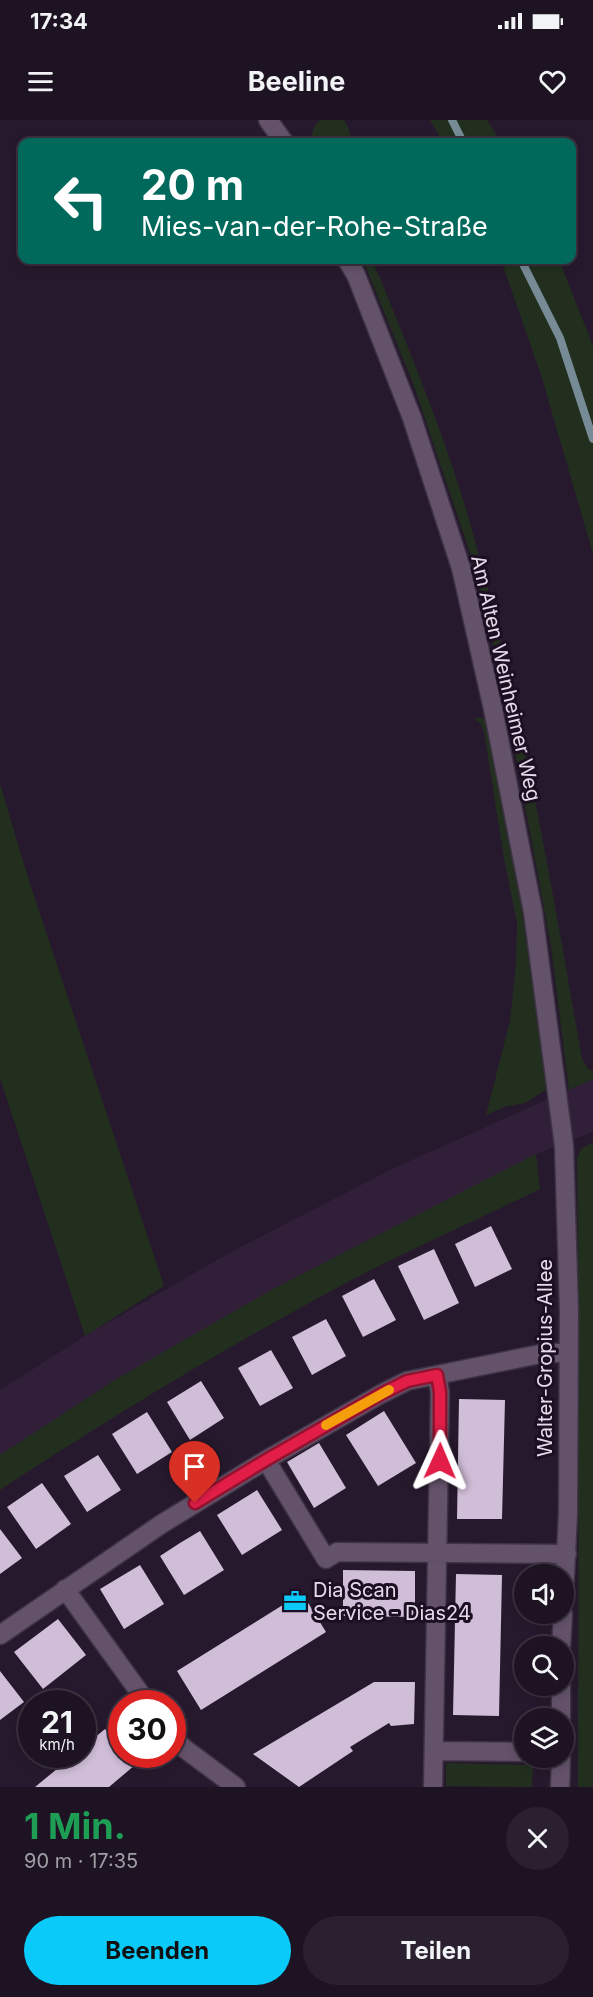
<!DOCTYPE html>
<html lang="de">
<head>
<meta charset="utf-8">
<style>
	body { margin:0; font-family:Inter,sans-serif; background:#2a202f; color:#f1f3f6; height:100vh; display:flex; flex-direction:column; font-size:22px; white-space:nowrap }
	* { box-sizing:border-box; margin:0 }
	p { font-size:20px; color:#a09ea5 }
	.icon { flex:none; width:33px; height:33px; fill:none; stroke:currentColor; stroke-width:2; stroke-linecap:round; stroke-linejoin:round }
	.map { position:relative; height:1667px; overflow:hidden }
	.side { display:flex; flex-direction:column; background:#1d1322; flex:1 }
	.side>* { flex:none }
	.banner { position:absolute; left:18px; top:18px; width:558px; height:126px; border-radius:12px; box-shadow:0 3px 9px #0003,0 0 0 2px #3b3240; background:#00695c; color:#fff; overflow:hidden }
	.fabs { position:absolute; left:514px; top:1444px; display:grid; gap:12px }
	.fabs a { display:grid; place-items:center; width:60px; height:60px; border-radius:50%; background:#1d1322; box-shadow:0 3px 9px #0003,0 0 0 2px #3b3240; font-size:30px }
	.speed { position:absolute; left:18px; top:1570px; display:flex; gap:12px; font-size:30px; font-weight:700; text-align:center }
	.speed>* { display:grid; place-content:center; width:78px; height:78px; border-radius:50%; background:#1d1322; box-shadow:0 3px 9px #0003,0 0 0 2px #3b3240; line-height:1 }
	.speed small { font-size:15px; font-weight:400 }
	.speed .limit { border:9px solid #d22; background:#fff; color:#111 }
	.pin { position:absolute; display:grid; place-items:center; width:51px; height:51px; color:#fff; margin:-62px -26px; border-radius:50% 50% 50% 0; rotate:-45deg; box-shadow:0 0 6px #0007 }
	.pin .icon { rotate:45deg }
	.me { position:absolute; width:66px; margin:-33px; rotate:1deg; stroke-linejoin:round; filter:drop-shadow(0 0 4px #0008) }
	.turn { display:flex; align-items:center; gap:21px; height:126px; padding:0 24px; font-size:27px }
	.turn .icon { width:78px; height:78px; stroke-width:2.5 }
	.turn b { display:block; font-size:42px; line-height:51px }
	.round { display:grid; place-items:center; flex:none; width:63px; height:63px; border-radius:32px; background:#2a202f }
	.overview { display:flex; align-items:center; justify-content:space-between; height:102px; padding:0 24px }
	h1 { font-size:36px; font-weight:700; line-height:45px; color:#1e9e55 }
	.action { display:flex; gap:12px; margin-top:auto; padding:12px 24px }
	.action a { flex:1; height:69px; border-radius:36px; background:#0acafa; color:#111; font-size:24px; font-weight:700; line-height:69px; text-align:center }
	.action a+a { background:#2a202f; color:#f1f3f6 }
	.status { display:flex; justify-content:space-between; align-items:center; height:42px; padding:0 30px; background:#1d1322; direction:ltr }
	.status svg { height:16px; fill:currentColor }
	header { display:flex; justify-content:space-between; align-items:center; height:78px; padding:0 24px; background:#1d1322; font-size:27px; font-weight:700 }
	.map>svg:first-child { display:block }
	.built { fill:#311f39 }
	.green { fill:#222f1f }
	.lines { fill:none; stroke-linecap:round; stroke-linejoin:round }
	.stream { stroke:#768b95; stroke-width:8 }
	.building { fill:#d0bdd8 }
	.minor-casing { stroke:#3e3344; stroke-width:21 }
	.minor { stroke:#63526a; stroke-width:18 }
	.route-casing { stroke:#92132f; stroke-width:15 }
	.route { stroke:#e11d48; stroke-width:10 }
	.slow { stroke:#f59e0b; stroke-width:10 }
	.labels { text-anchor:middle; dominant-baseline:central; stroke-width:6; stroke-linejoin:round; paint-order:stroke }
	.street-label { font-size:20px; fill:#e5dbe9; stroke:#1d0f23 }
	.poi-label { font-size:20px; fill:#e5dbe9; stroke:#1d0f23; text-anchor:start }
</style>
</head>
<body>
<div class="status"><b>17:34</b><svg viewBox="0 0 49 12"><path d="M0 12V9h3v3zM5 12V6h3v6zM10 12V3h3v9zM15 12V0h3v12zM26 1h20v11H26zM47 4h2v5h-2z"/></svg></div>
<header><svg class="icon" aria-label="menu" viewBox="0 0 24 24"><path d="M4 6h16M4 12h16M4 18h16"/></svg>Beeline<svg class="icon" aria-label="heart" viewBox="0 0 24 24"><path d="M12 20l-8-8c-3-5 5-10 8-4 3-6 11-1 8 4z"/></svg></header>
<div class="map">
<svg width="593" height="1667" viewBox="0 0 593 1667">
	<rect width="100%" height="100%" fill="#27192d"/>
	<path class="built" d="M593,959V1012L536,1034L423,1093L118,1258L0,1335V1270L85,1216L231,1132L392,1049Z"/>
	<path class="green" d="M320,0H344L348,7L352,22H310L314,7Z
		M430,0H487L501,22H443Z
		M363,140H371L378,153C410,233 444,313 468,396C519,574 550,756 582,939L589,950H593V959L569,970L551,826L500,550L469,430L414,266Z
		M501,140H559L593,226V434L542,258Z
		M473,598H484L489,607L516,747L547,969L525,983L504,987L486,995L510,901L516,843L517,803L504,738L484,612L480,603Z
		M0,664L29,761L164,1166L85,1216L0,958Z
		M593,1022V1667H578L579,1222L577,1038L581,1029Z
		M536,1034L540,1069C471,1103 399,1134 331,1171C218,1232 108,1299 0,1370V1335L118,1258L273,1169Z
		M446,1643L533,1645L532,1667L446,1666Z"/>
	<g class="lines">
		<path class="stream" d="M452,0L463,22
			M521,140L560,218L593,319"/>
	</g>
	<path class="building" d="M491,1106L512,1149L475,1167L455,1124Z
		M434,1129L459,1183L424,1200L398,1146Z
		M374,1159L396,1200L363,1217L342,1176Z
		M326,1199L346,1236L312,1255L292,1217Z
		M271,1230L293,1268L260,1286L238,1248Z
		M201,1261L224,1298L190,1320L167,1282Z
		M459,1279L505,1280L502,1399H457Z
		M384,1291L416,1343L378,1366L346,1315Z
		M147,1292L172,1332L137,1354L112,1314Z
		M319,1323L346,1368L314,1388L287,1342Z
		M98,1335L121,1370L87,1392L64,1356Z
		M42,1363L71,1404L36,1429L7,1387Z
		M257,1370L282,1410L242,1435L217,1395Z
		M0,1409L22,1438L0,1454Z
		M200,1411L224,1450L184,1475L160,1436L180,1423L186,1432L180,1423Z
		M140,1445L164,1484L124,1509L100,1469Z
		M343,1450L415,1451V1497L343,1496Z
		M456,1454L502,1455L499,1596L453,1595Z
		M302,1473L326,1512L201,1590L177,1551Z
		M58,1499L86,1535L43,1569L14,1532Z
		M0,1551L24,1582L0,1600Z
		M374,1562H415L414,1604L391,1606L389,1603L350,1627L353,1631L299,1667L253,1634Z
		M105,1609L122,1629V1635H126L135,1645L109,1667H35L74,1635H82V1628Z"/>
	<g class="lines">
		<g class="minor-casing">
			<path id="minor" d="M268,0L284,22
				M347,140L356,155L412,298L461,448L493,589L533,792L564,1026L569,1191L568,1393L564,1475
				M266,1340L326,1439L337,1432L567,1434
				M65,1469L148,1584
				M0,1515L160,1405L266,1340L381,1274L407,1261L545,1233H568
				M561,1527L563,1494
				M561,1599V1566
				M172,1617L185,1629L236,1667
				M435,1631L525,1632
				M433,1667L440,1272L437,1255
				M560,1667L561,1638"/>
		</g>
		<use href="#minor" class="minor"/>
	</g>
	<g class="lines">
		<g class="route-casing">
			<path id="route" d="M195,1383L266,1340L381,1274L407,1261L437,1255L440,1272V1341"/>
		</g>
		<use href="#route" class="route"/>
		<path class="slow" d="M326,1305L389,1270"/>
	</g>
	<defs>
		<g id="office-bare" transform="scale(1.8)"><path d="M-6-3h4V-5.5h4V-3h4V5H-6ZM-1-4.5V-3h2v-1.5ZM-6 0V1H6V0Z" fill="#0acafa" stroke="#1d0f23" stroke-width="2.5" paint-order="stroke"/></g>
	</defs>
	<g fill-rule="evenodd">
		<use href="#office-bare" x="295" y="1481"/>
	</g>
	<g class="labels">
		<g class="street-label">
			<text transform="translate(506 558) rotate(77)">Am Alten Weinheimer Weg</text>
			<text transform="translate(545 1238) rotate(-90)">Walter-Gropius-Allee</text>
		</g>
		<g class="poi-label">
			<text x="313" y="1470">Dia Scan<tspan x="313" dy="23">Service - Dias24</tspan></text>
		</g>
	</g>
</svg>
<div class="fabs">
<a><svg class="icon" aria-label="sound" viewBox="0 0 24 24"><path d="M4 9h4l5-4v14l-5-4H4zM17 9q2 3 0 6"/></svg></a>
<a><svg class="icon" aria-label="search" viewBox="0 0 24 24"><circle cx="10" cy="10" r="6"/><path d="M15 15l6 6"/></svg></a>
<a><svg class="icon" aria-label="layers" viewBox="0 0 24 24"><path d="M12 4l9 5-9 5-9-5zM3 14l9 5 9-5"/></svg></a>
</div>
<div class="speed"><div>21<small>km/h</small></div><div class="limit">30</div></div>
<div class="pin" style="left:195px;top:1383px;background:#d93025"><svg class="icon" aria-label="arrive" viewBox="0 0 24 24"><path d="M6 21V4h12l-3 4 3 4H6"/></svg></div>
<svg class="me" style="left:440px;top:1341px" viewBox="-20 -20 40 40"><path d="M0-17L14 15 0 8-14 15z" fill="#e11d48" stroke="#fff" stroke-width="4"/></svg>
<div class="banner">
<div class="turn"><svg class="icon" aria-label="left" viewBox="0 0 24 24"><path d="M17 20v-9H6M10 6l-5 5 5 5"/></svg><div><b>20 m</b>Mies-van-der-Rohe-Straße</div></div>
</div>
</div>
<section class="side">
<div class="overview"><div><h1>1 Min.</h1><p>90 m · 17:35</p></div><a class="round"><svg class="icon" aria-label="close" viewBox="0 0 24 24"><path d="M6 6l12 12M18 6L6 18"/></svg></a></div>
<div class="action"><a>Beenden</a><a>Teilen</a></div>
</section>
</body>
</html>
